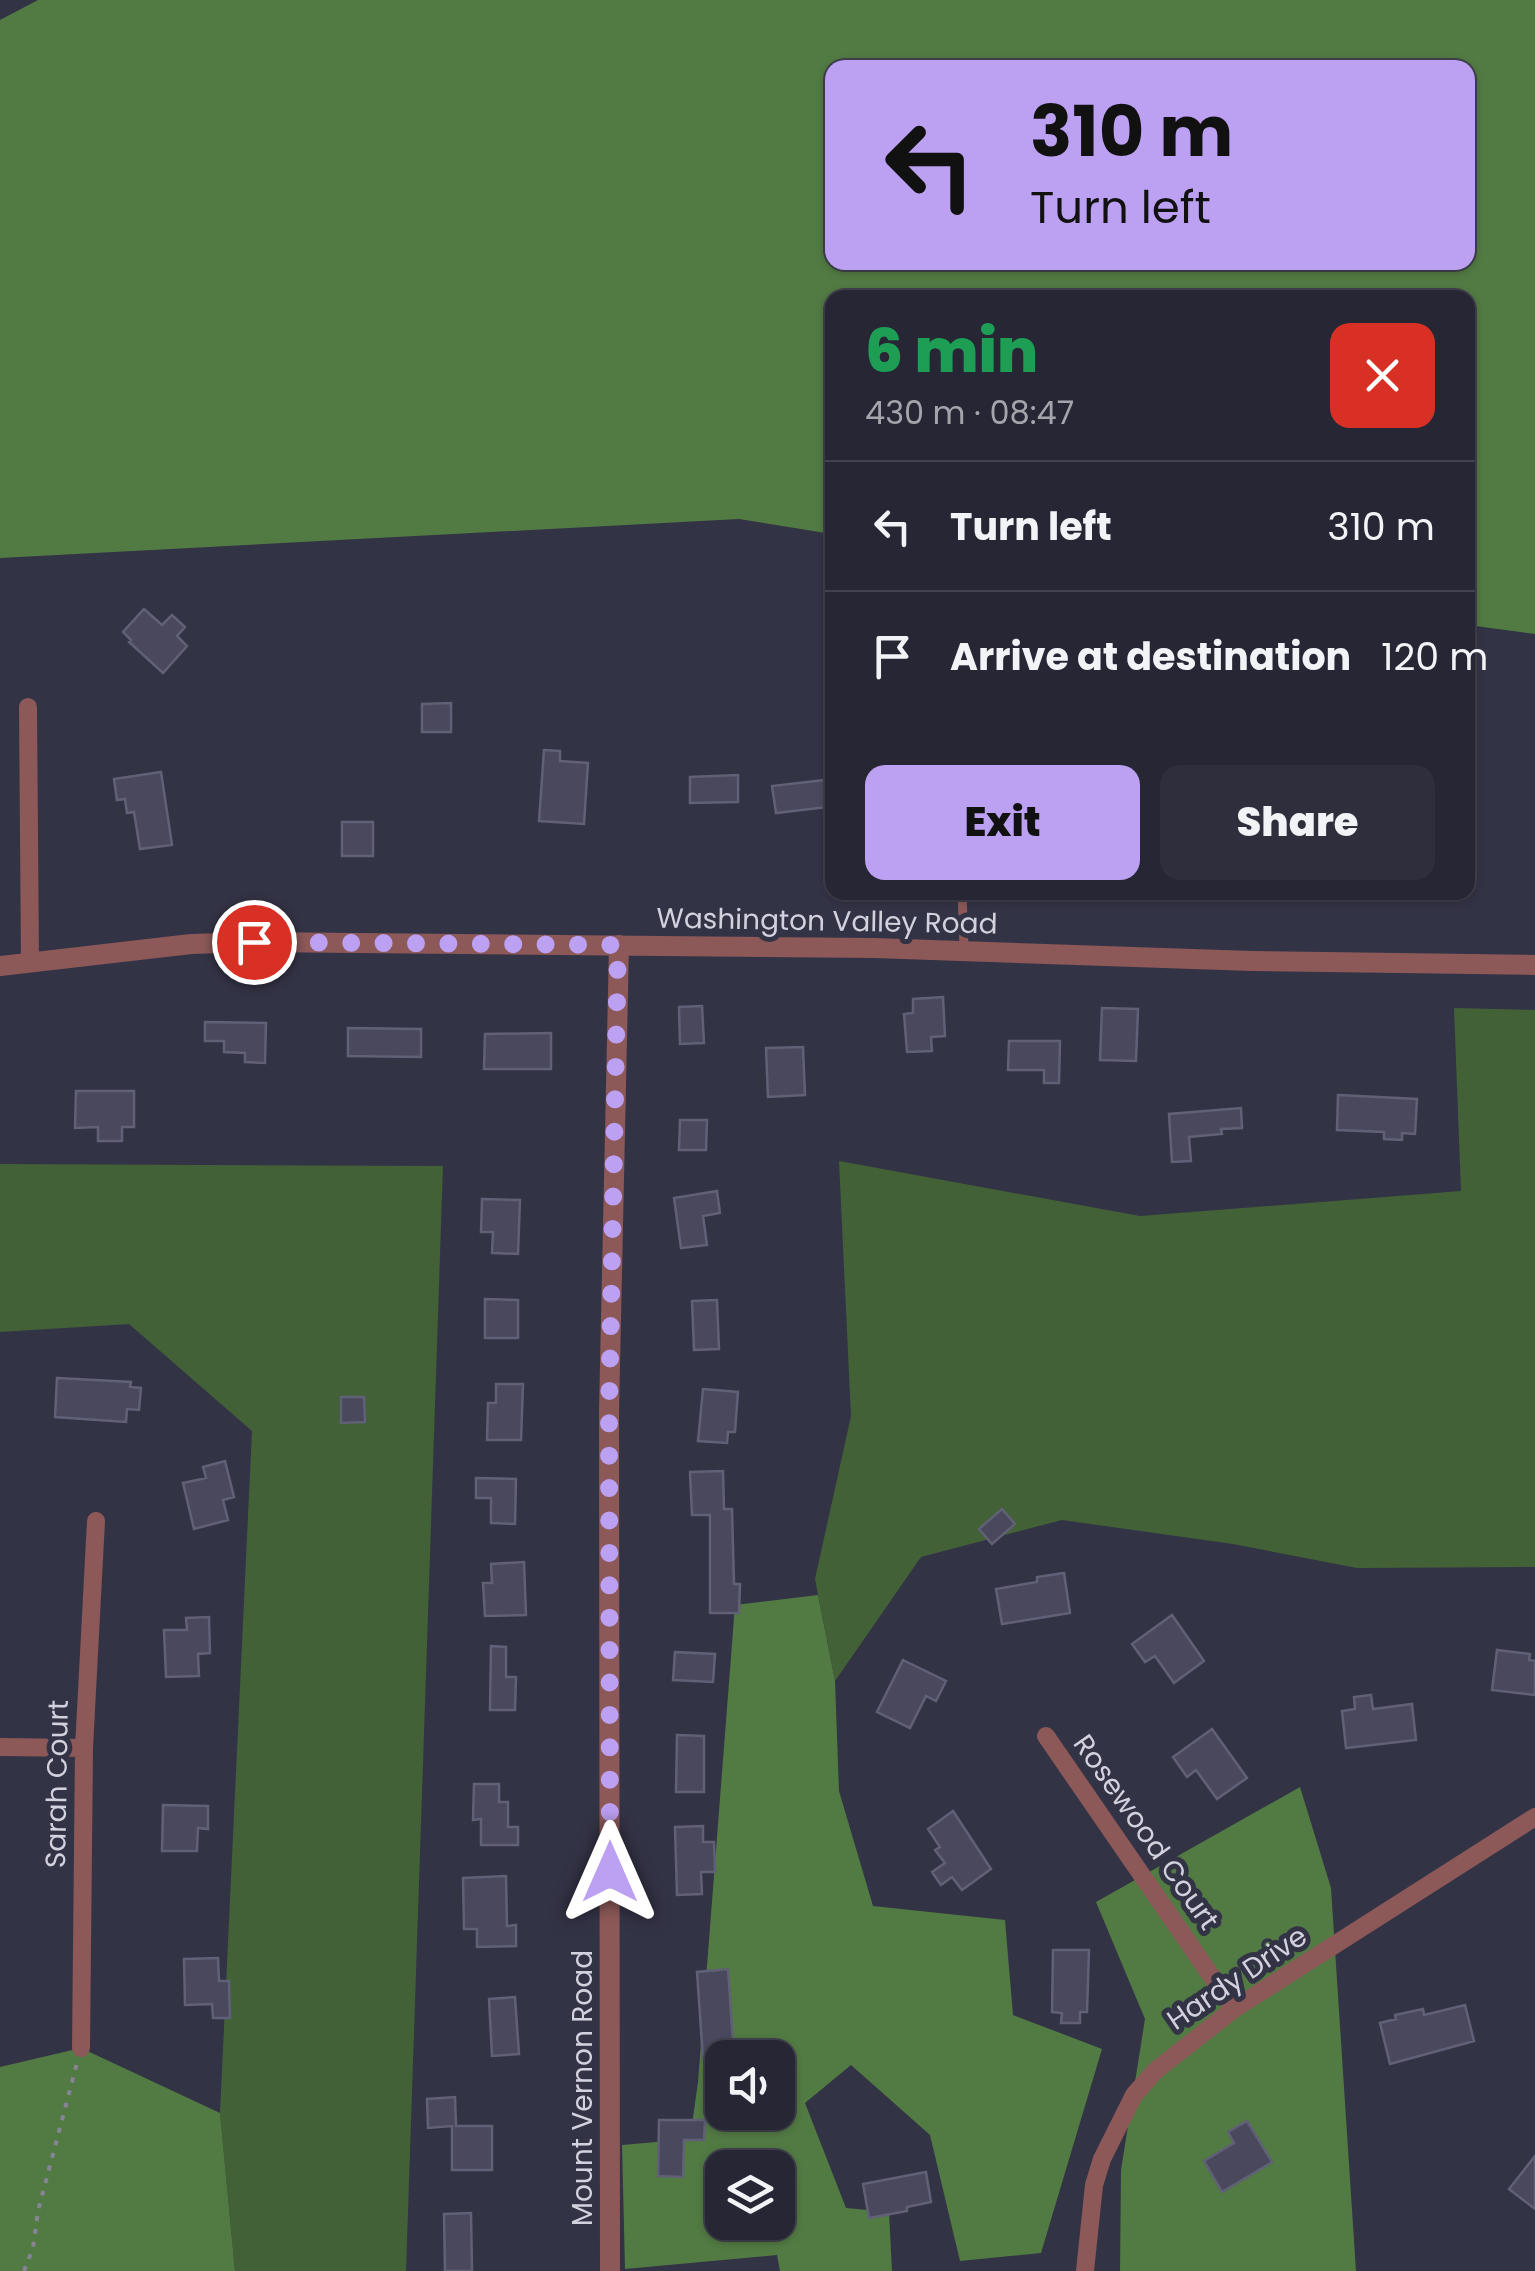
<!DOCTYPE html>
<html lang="en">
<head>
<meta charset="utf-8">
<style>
	body { margin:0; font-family:Poppins,sans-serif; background:#2e2e3c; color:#f1f3f6; height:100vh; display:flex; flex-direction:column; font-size:38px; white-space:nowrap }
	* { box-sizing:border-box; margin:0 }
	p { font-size:32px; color:#a4a5ac }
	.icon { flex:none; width:55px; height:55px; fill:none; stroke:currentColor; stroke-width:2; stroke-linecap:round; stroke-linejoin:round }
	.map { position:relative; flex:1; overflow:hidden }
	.sheet { position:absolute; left:825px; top:290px; width:650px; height:610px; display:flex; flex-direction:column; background:#262634; border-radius:20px; box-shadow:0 2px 8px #0004,0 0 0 2px #42434f }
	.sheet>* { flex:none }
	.hud { position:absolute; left:825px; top:60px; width:650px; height:210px; border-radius:20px; box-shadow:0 2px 8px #0004,0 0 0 2px #42434f; background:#bca0f2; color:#111; overflow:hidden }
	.tools { position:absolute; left:705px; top:2040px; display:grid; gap:20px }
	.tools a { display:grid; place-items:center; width:90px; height:90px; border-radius:20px; background:#262634; box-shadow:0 2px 8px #0004,0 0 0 2px #42434f; font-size:50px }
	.pin { position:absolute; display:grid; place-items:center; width:85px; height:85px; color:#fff; margin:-42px; border:5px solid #fff; border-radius:50%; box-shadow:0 2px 10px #0007 }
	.me { position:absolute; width:110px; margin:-55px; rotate:0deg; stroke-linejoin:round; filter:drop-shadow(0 0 8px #0008) }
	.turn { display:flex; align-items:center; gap:35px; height:210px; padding:0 40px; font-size:45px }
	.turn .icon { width:130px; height:130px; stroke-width:2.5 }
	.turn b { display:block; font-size:70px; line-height:85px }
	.round { display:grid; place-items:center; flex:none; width:105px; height:105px; border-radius:20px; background:#2e2e3c }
	.overview { display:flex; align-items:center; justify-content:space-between; height:170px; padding:0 40px }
	h1 { font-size:60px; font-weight:800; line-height:75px; color:#1e9e55 }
	.cta { display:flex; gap:20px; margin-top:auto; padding:20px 40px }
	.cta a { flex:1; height:115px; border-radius:20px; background:#bca0f2; color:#111; font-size:40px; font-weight:800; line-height:115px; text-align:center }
	.cta a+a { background:#2e2e3c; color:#f1f3f6 }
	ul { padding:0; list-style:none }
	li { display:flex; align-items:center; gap:30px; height:130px; padding:0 40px; border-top:2px solid #42434f }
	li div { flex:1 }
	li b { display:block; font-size:38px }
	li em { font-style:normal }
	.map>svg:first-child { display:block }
	.green { fill:#426137 }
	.forest { fill:#527a43; fill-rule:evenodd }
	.building { fill:#49485d; stroke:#606076; stroke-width:2.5 }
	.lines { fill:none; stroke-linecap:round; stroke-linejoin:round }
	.path { stroke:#858595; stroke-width:4; stroke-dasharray:5 8; stroke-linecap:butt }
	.service { stroke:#8c5858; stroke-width:9 }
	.minor { stroke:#8c5858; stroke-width:18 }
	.tertiary { stroke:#8c5858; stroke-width:20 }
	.route { stroke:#bca0f2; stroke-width:18; stroke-dasharray:0 32.4 }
	.labels { text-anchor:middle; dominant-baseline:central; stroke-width:10; stroke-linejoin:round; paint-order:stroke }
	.street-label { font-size:28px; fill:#d2d2df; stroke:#333346 }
</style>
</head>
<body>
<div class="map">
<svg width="1535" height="2271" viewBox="0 0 1535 2271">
	<rect width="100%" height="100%" fill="#333346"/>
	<path class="green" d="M1454,1008L1535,1010V1567L1357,1568L1233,1544L1062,1520L921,1557L835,1681L815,1579L851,1416L839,1161L1140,1216L1461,1191Z
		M0,1164L443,1166L406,2271H235L220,2113L252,1431L129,1324L0,1332Z"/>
	<path class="forest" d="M38,0H1535V634L1468,625V298H832V534L739,519L0,558V20ZM832,68H1468V262H832Z
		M818,1595L835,1681L839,1791L873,1906L1005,1920L1013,2015L1102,2049L1041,2253L960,2261L930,2135L851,2065L805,2103L846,2208L889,2212L892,2271H780L777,2255L625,2269L622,2145L690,2139L698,2082L735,1605ZM722,2058H778V2112H722ZM722,2168H778V2222H722Z
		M1300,1787L1331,1888L1356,2271H1120L1121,2170L1145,2019L1096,1902Z
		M81,2048L220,2113L235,2271H0V2067Z"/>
	<path class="building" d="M144,609L162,625L172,615L185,627L177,636L187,646L163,673L129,642L131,640L123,632Z
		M451,703V732H422V704Z
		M544,750L560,751V761L588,763L584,824L539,821Z
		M161,772L172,845L140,849L134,812L127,813L125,799L117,800L114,779Z
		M738,775V802L690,803V777Z
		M825,780L828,807L776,813L772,786Z
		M342,822H373V856H342Z
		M943,997L945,1036L931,1037L932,1051L907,1052L904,1014L913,1013V999Z
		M702,1006L704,1043L680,1044L679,1007Z
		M1102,1008L1138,1009L1136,1061L1100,1060Z
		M205,1022L266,1023L265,1063L245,1062V1053L224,1052V1041H205Z
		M348,1028L421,1029V1057L348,1056Z
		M551,1033V1069H484L485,1034Z
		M1009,1041H1060L1059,1083H1044V1070H1008Z
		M803,1047L805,1095L768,1097L766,1048Z
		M76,1091H134V1127H122V1141H98V1127L75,1128Z
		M1338,1095L1417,1099L1415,1134L1402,1133V1140L1384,1139V1132L1337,1130Z
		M1241,1108L1242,1128L1221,1129L1222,1134L1189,1137L1191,1161L1172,1162L1169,1114Z
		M680,1120H707L706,1150H679Z
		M717,1191L720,1213L703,1216L707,1245L681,1248L674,1198Z
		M482,1199L520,1200L518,1254L492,1253L493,1232H481Z
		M485,1299L518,1300V1338H485Z
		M717,1300L719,1349L694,1350L692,1301Z
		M57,1378L131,1382L130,1387L141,1388L139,1410L127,1409L126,1422L55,1417Z
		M496,1384H523L521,1440H487L488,1403H496Z
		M703,1389L738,1392L735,1432H728L727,1443L698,1441Z
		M341,1397H364L365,1422L341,1423Z
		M225,1461L234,1497L223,1500L228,1520L194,1529L183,1483L206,1478L203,1467Z
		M723,1471L724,1509H732L734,1584H740L739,1613H710V1515H692L690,1472Z
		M476,1478L516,1479L515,1524L491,1523V1498H476Z
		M1002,1509L1015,1524L992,1544L979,1529Z
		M524,1562L526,1615L485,1616L483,1583H492L491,1564Z
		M1064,1573L1070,1613L1002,1624L996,1589L1037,1582V1577Z
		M1172,1615L1204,1661L1174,1683L1155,1656L1145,1662L1132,1644Z
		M209,1617L210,1653L198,1654L199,1676L166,1677L164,1630H187L186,1618Z
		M491,1646L506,1647V1677H516L515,1710H490Z
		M1497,1650L1530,1654L1529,1660L1535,1661V1695L1492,1690Z
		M675,1652L715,1654L713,1682L673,1680Z
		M903,1660L946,1681L936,1701L926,1696L910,1728L877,1712Z
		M1371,1695L1373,1709L1412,1704L1416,1740L1346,1748L1342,1711L1355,1709L1354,1697Z
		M1212,1729L1247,1778L1217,1799L1196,1770L1187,1777L1173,1757Z
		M677,1735L704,1736V1792H676Z
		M474,1784H499V1802H508V1827H518V1845H481V1819L473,1820Z
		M163,1805L208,1806V1829L198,1828L197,1851H162Z
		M953,1811L991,1869L962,1890L952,1877L941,1885L932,1872L945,1863L935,1850L940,1847L928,1829Z
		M703,1826V1842H714L715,1872H701L702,1894L677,1895L675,1827Z
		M506,1876L507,1926L516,1925V1946L477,1947V1929H464L463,1878Z
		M1053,1950H1089L1087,2012H1080V2023H1061L1062,2013L1052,2012Z
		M218,1958L219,1981H229L230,2018H213L212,2004L185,2005L184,1959Z
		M728,1969L734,2057L703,2059L697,1972Z
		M515,1997L519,2054L492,2056L489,1999Z
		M1465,2005L1474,2041L1390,2064L1380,2023L1396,2019L1395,2015L1423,2009L1424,2015Z
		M455,2097L456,2126H492V2170H452V2126L428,2128L427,2099Z
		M659,2120H705L704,2140H684L683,2177L658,2176Z
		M1247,2121L1272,2162L1222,2192L1204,2161L1234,2143L1228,2132Z
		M1535,2156V2209L1509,2189Z
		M926,2172L931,2202L907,2207V2211L869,2218L863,2184Z
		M471,2213L472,2271H445L444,2214Z"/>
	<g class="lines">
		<path class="path" d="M24,2271L33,2248L38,2211L77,2063"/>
		<path class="service" d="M962,892L964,948"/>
		<path class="minor" d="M28,707L30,962
			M1046,1736L1234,2009
			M0,1747L84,1748
			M81,2048L84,1748L96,1521
			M1085,2271L1094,2185L1102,2159L1134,2095L1155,2071L1234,2009L1535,1817"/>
		<path class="tertiary" d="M0,966L191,944L254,942L874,948L1252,961L1535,965
			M610,2271L609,1412L619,945"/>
	</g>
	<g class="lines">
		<path class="route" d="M254,942L618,945L609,1412L610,1872"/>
	</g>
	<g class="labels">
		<g class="street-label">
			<text transform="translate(827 921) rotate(1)">Washington Valley Road</text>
			<text transform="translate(57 1784) rotate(-89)">Sarah Court</text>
			<text transform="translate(1146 1832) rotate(55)">Rosewood Court</text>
			<text transform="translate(1237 1978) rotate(-34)">Hardy Drive</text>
			<text transform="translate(582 2088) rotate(-90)">Mount Vernon Road</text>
		</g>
	</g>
</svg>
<div class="tools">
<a><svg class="icon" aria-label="sound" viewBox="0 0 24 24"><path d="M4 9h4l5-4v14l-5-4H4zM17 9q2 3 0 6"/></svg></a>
<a><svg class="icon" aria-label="layers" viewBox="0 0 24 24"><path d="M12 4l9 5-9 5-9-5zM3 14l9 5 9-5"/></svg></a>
</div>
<div class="pin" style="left:254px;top:942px;background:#d93025"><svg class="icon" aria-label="arrive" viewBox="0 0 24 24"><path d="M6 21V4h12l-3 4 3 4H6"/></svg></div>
<svg class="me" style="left:610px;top:1872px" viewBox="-20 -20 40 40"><path d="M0-17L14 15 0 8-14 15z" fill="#bca0f2" stroke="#fff" stroke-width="4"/></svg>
<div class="hud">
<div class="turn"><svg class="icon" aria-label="left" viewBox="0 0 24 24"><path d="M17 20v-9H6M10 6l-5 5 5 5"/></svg><div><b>310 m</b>Turn left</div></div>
</div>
<section class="sheet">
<div class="overview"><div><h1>6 min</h1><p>430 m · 08:47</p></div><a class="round" style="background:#d93025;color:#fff"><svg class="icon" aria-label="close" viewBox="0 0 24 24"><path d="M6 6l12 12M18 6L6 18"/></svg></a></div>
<ul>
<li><svg class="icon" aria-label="left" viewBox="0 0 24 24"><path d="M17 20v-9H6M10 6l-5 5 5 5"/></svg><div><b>Turn left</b></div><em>310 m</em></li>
<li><svg class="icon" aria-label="arrive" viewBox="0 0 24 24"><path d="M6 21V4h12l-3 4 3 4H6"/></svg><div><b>Arrive at destination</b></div><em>120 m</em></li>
</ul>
<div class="cta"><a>Exit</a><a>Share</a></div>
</section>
</div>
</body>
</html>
